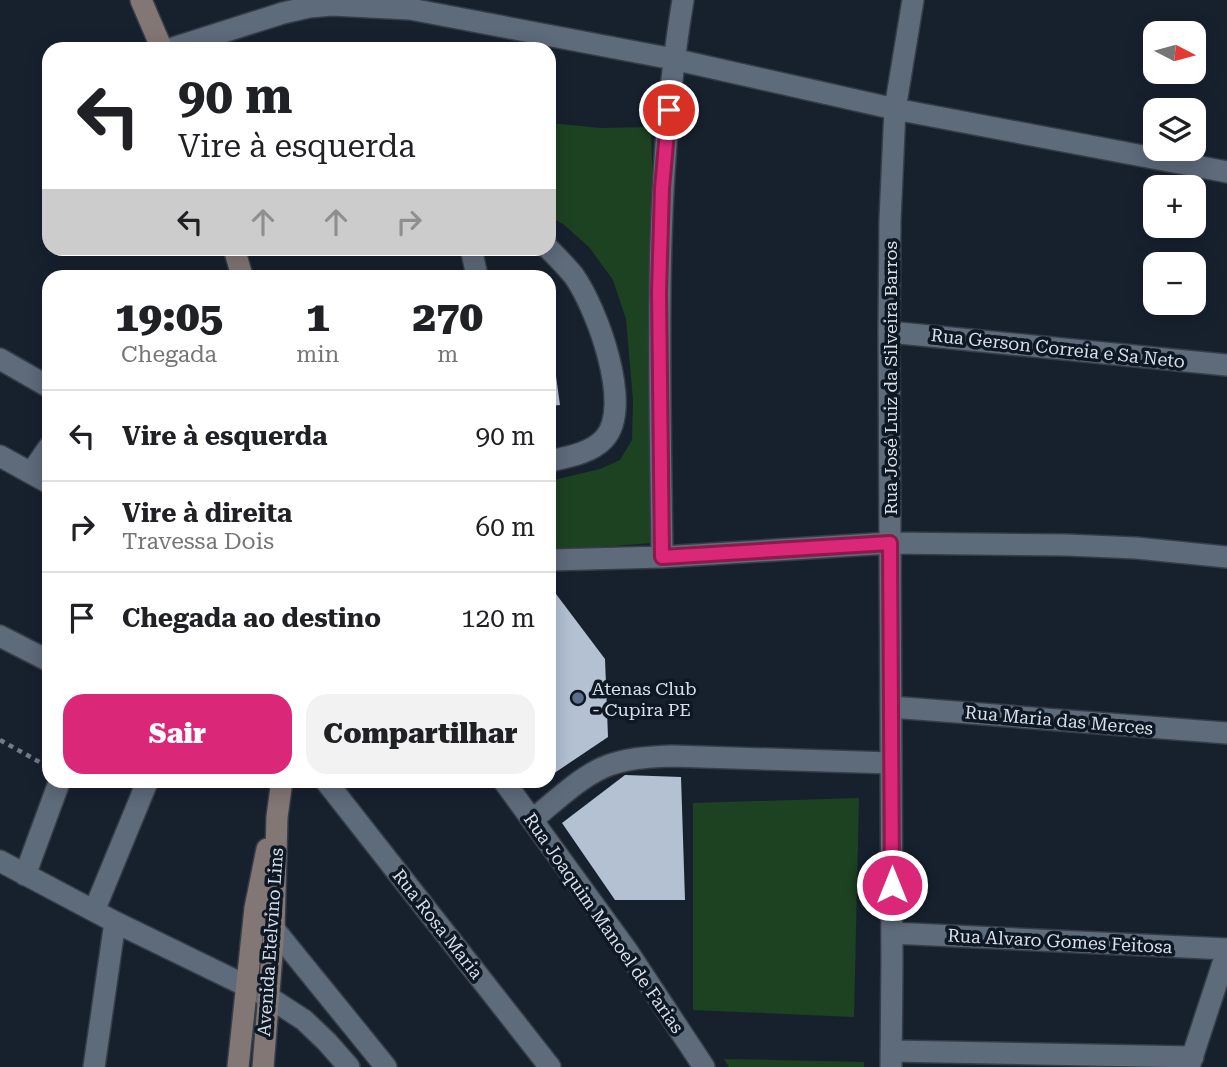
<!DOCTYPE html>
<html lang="pt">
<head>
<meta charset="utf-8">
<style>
	body { margin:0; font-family:"Roboto Serif",serif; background:#f2f2f2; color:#202124; height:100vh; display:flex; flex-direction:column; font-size:26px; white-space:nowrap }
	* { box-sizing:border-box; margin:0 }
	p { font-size:23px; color:#757577 }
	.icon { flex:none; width:38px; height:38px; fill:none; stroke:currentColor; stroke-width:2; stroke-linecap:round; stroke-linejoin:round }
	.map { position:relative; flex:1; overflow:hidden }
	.details { position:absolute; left:42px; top:270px; width:514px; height:518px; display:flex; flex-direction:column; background:#fff; border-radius:21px; box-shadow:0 4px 18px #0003 }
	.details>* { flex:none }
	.top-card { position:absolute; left:42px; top:42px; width:514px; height:214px; border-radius:21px; box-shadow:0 4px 18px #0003; background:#fff; color:#202124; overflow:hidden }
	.needle { width:46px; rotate:96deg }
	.tools { position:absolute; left:1143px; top:21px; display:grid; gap:14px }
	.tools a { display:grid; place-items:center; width:63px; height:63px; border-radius:14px; background:#fff; box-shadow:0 4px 18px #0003; font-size:35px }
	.pin { position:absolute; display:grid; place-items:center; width:60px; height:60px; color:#fff; margin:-30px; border:4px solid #fff; border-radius:50%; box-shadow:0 2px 7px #0007 }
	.me { position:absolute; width:77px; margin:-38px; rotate:0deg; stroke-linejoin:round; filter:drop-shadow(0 0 5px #0008) }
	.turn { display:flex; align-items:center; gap:24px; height:147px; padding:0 21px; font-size:32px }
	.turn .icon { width:91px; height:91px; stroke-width:2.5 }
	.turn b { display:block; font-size:49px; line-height:60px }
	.lanes { display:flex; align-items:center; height:66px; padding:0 21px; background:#0003; justify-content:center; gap:35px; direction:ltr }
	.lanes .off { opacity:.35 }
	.eta { display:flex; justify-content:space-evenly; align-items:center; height:119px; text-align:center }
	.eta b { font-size:42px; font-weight:800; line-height:49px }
	.button { display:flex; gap:14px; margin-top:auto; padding:14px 21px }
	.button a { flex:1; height:80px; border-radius:21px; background:#db2777; color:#fff; font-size:28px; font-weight:800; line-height:80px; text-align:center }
	.button a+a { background:#f2f2f2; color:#202124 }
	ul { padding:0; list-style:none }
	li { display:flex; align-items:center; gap:21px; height:91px; padding:0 21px; border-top:2px solid #e0e0e0 }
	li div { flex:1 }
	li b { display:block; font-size:26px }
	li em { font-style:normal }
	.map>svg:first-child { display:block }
	.green { fill:#1d4222 }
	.building { fill:#b3c1d3 }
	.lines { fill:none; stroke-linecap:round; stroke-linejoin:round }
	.street-casing { stroke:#363d48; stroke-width:24 }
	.secondary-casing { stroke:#363d48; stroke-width:24 }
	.path { stroke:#737b86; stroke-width:4.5; stroke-dasharray:5 5; stroke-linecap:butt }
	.street { stroke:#5e6b7b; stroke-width:21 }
	.secondary { stroke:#837776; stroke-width:21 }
	.route-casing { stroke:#8e194d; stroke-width:18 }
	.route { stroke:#db2777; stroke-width:12 }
	.service-dot { fill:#5c6f8a; stroke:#0e1824; stroke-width:2.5 }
	.labels { text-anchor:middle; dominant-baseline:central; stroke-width:7; stroke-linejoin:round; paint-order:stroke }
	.street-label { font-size:18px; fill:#d8dfe8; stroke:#0e1824 }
	.poi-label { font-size:18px; fill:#d8dfe8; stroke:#0e1824; text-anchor:start }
</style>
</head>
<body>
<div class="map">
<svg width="1227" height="1067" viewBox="0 0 1227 1067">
	<rect width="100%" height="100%" fill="#17212e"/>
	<path class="green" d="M550,123L600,128L651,127L655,265L652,543L550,551V481L600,469L620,460L632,440L633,400L626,319L613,280L589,247L563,224L550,217Z
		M859,798L854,1017L693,1010V803Z
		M724,1059L864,1062V1067H729Z"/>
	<path class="building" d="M551,340L560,405L550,406V341Z
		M550,586L605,659L608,737L550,776Z
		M625,775L681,777L685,900H615L562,823Z"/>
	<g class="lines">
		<g class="street-casing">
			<path id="street" d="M170,49L283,13L309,7L332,5L410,9L673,59L895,109L1227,172
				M471,248L477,276
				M548,248C557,257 566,266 574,276C596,307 634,407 604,439C591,453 568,457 550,461
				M889,332L1227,365
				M0,359L49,387
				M0,456L49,483
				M31,473L49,447
				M662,557C660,371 652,184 683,0
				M550,560L662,557L890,543L1067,545L1136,548L1227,557
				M0,636L49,661
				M891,707L1227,733
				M325,780L550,1067
				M503,780L628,952L704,1067
				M532,820C553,803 578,779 602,768C624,758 648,757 672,756L891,763
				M0,861L115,922L267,996L304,1020L327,1042L349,1067
				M25,875L60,780
				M94,911L148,780
				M274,929L386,1067
				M892,933L1227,949
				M891,1051L1193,1057
				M94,1067L115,922
				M891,1067L892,962L889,332L890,220L895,109L913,0
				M1189,1067L1227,951"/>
		</g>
		<g class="secondary-casing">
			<path id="secondary" d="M141,0L162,49
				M234,248L242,276
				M238,1067L255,908L267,849
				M263,1067L274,929L277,817L282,780"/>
		</g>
		<path class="path" d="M0,740L45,765"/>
		<use href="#street" class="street"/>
		<use href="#secondary" class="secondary"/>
	</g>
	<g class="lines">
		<g class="route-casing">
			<path id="route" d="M669,110L662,188L659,292L662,557L890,543L892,885"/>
		</g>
		<use href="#route" class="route"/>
	</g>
	<circle class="service-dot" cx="578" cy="698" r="7"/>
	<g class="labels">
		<g class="street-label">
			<text transform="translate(1058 348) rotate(6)">Rua Gerson Correia e Sa Neto</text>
			<text transform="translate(890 378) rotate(-90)">Rua José Luiz da Silveira Barros</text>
			<text transform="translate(1059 720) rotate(5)">Rua Maria das Merces</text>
			<text transform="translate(604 923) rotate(55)">Rua Joaquim Manoel de Farias</text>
			<text transform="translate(438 924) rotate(52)">Rua Rosa Maria</text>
			<text transform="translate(1060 941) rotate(3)">Rua Alvaro Gomes Feitosa</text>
			<text transform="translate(270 942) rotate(-86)">Avenida Etelvino Lins</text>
		</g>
		<g class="poi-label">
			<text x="592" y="688">Atenas Club<tspan x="592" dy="21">- Cupira PE</tspan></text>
		</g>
	</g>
</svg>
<div class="tools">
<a><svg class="needle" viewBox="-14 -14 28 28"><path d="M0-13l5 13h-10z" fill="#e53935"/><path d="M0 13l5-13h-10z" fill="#757577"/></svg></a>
<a><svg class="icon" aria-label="layers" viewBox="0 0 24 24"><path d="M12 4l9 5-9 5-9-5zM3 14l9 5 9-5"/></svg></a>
<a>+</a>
<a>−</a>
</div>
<div class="pin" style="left:669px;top:110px;background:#d93025"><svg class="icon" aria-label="arrive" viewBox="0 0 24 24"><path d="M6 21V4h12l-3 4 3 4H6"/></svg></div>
<svg class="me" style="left:892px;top:885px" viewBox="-20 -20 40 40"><circle r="17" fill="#db2777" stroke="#fff" stroke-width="3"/><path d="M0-11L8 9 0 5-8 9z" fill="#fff"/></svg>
<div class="top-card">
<div class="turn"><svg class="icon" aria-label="left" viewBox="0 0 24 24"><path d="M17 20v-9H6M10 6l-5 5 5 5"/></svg><div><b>90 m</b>Vire à esquerda</div></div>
<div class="lanes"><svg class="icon" aria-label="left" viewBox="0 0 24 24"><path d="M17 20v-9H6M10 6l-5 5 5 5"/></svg><svg class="icon off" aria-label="ahead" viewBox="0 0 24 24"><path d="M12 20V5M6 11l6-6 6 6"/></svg><svg class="icon off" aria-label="ahead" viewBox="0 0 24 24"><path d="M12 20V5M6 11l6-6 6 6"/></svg><svg class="icon off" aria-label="right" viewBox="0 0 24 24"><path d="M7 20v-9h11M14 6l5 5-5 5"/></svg></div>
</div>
<section class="details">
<div class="eta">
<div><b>19:05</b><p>Chegada</p></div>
<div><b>1</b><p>min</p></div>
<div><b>270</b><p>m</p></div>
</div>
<ul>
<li><svg class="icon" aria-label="left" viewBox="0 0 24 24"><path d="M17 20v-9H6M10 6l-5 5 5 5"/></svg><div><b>Vire à esquerda</b></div><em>90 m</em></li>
<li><svg class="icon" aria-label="right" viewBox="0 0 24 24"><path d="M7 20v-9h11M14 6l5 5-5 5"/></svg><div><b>Vire à direita</b><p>Travessa Dois</p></div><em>60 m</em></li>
<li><svg class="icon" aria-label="arrive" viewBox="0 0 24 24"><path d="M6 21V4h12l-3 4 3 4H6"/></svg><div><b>Chegada ao destino</b></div><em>120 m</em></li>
</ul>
<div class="button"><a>Sair</a><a>Compartilhar</a></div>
</section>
</div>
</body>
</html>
